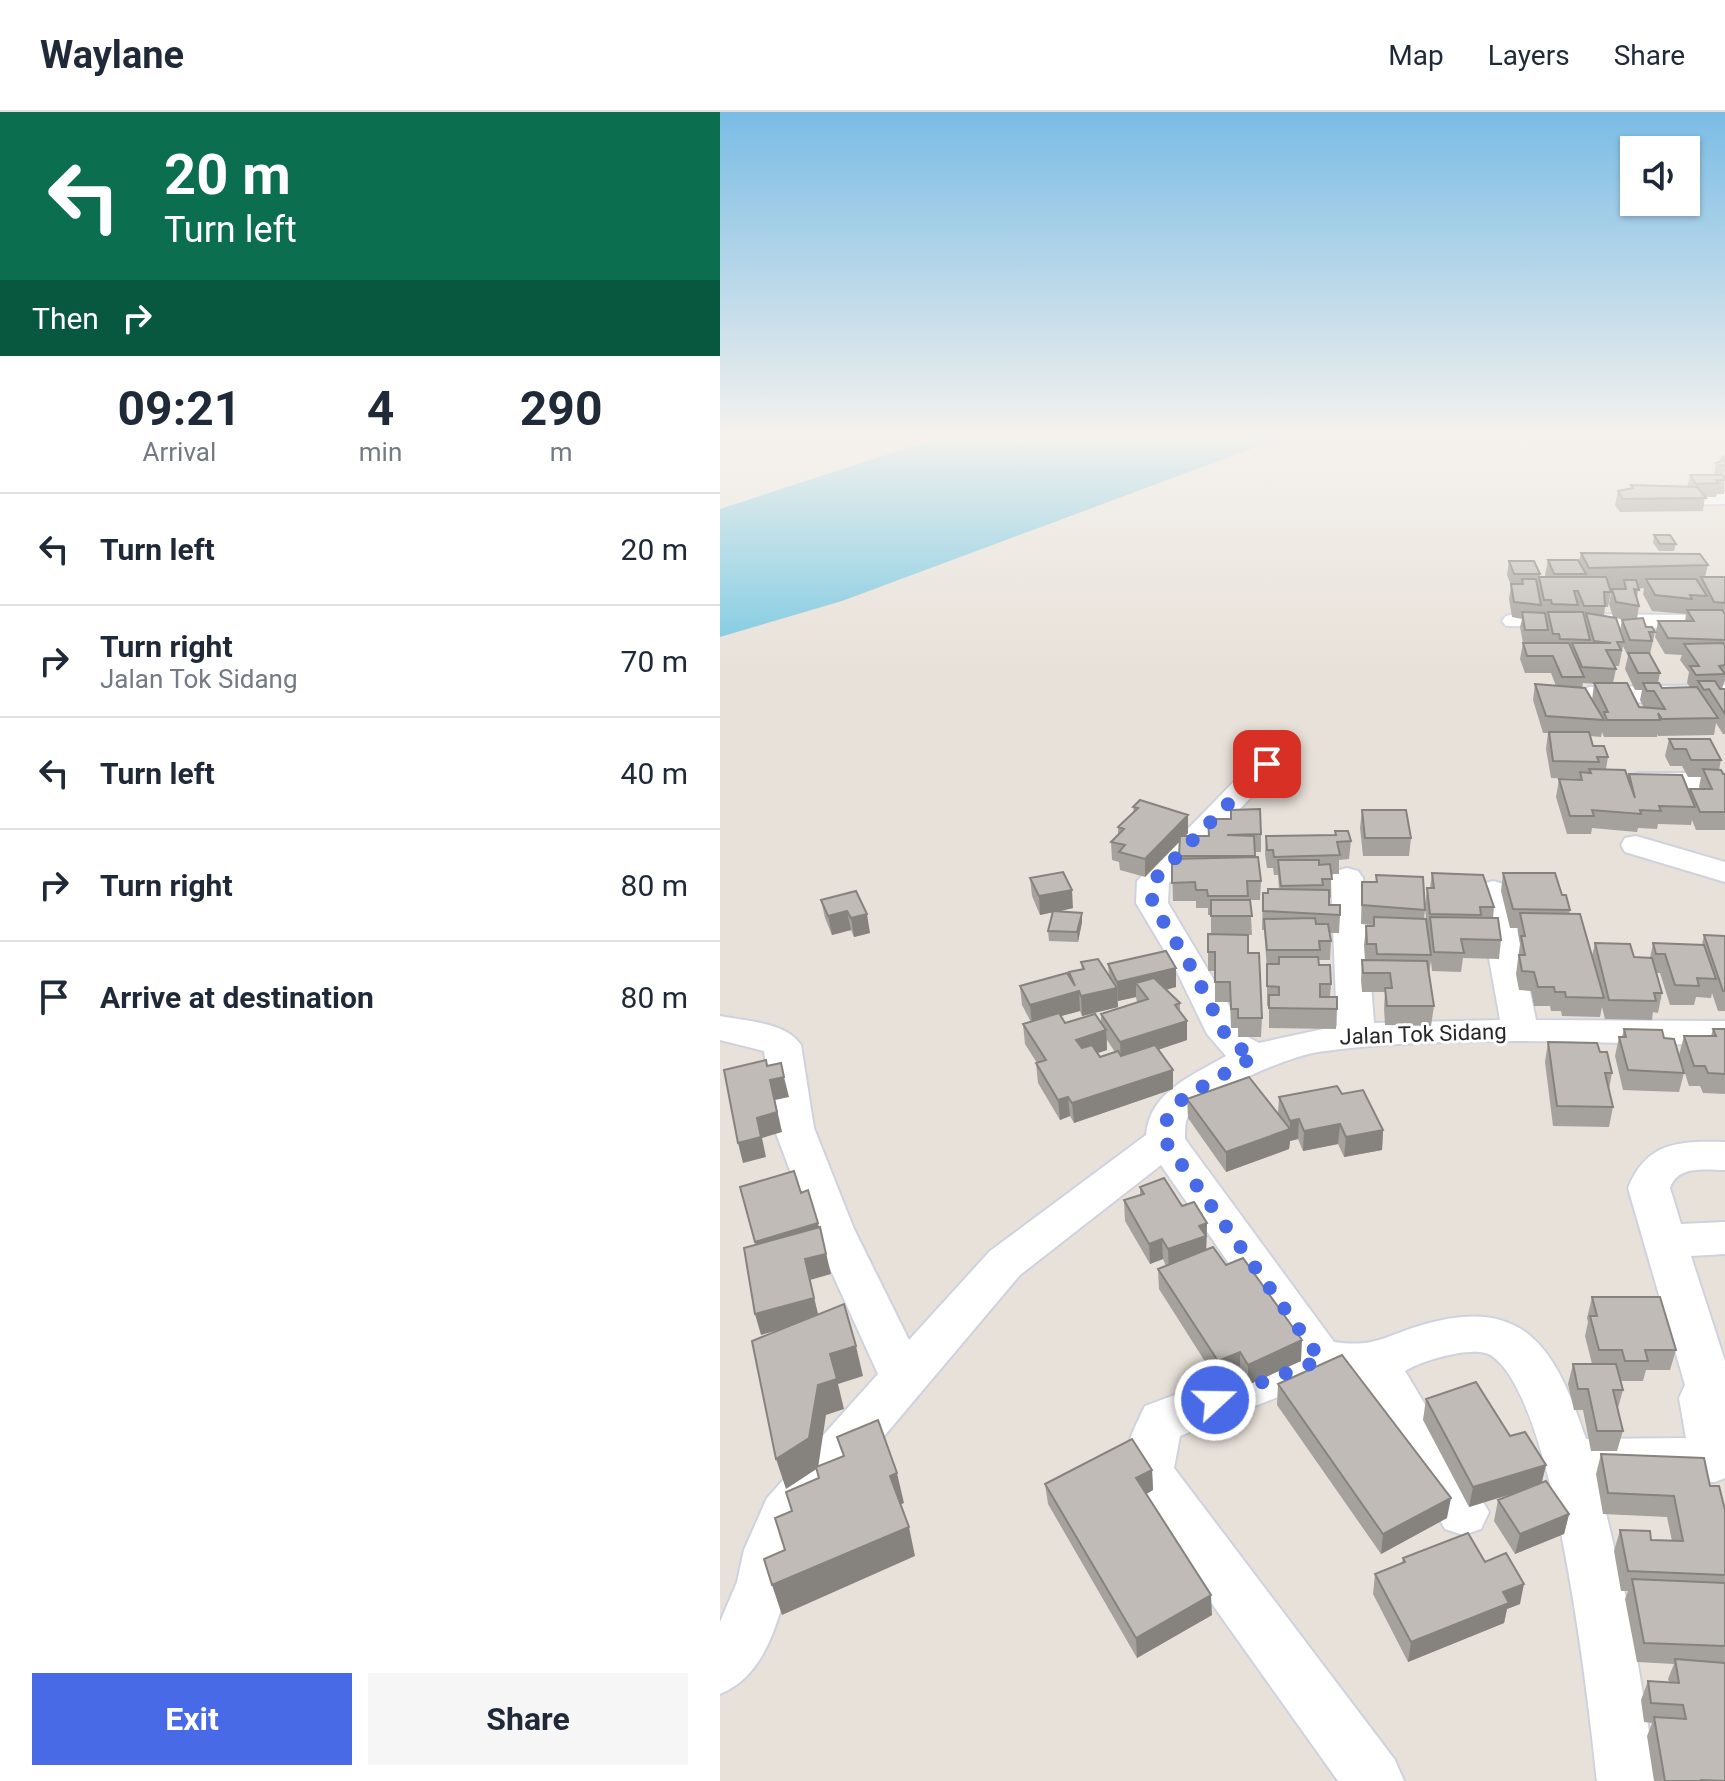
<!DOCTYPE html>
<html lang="en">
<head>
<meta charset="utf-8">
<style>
	body { margin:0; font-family:Roboto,sans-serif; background:#f6f6f7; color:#1f2937; height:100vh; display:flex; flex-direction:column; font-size:30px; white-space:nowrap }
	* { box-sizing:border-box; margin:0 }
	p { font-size:26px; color:#747a83 }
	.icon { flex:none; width:44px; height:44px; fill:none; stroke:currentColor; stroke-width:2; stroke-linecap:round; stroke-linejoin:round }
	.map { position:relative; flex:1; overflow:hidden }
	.drawer { display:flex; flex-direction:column; background:#fff; width:720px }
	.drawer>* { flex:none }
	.guide { background:#0b6e4f; color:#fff; overflow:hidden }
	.buttons { position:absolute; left:900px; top:24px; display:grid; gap:16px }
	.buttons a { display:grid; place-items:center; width:80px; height:80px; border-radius:0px; background:#fff; box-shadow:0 2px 6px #0004; font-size:40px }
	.pin { position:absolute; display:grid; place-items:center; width:68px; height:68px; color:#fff; margin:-34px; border-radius:16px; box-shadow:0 4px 12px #0006 }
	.me { position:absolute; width:88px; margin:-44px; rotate:69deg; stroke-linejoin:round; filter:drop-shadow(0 0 6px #0008) }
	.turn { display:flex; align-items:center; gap:28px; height:168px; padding:0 32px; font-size:36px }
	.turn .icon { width:104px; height:104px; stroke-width:2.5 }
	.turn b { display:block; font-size:56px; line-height:68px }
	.then { display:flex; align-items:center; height:76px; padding:0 32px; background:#0003; gap:16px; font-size:30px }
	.eta { display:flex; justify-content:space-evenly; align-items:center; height:136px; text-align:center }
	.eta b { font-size:48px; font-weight:700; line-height:56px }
	.action { display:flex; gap:16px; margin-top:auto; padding:16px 32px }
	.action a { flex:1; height:92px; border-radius:0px; background:#486ae6; color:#fff; font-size:32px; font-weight:700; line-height:92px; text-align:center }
	.action a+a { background:#f6f6f7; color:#1f2937 }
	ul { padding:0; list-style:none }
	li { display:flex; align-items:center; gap:24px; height:112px; padding:0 32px; border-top:2px solid #e0e1e3 }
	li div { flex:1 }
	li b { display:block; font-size:30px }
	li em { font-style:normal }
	header { display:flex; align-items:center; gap:48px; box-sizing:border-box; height:112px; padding:0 40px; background:#fff; border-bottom:2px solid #e0e1e3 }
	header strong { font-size:38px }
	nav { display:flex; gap:44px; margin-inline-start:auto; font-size:28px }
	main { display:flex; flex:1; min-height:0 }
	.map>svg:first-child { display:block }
	.water { fill:#76c7e1 }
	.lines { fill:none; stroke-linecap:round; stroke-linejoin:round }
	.minor-casing { stroke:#cfd2de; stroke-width:4 }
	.minor { fill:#fff; fill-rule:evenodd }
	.wall { fill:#a5a19d; fill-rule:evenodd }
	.shaded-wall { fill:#86837f }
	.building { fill:#c0bbb6; stroke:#86837f; stroke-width:2 }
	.route { stroke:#486ae6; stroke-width:14; stroke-dasharray:0 25.2 }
	.labels { text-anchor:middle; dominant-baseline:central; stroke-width:6; stroke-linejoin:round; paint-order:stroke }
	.street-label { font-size:22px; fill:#272727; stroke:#fff }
</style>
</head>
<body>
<header>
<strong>Waylane</strong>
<nav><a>Map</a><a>Layers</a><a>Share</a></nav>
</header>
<main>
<section class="drawer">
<div class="guide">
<div class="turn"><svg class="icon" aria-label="left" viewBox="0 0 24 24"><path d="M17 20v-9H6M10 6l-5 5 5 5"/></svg><div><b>20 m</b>Turn left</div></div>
<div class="then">Then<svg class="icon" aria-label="right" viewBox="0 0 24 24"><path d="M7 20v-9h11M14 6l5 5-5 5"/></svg></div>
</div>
<div class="eta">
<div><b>09:21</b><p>Arrival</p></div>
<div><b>4</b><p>min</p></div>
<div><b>290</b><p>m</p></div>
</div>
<ul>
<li><svg class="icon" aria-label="left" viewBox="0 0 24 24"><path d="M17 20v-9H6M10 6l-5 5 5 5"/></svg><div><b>Turn left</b></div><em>20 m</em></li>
<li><svg class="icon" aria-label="right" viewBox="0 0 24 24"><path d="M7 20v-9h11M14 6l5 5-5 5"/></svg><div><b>Turn right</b><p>Jalan Tok Sidang</p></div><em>70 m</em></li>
<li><svg class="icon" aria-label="left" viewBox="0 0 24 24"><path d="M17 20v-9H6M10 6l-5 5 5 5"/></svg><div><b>Turn left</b></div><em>40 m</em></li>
<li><svg class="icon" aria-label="right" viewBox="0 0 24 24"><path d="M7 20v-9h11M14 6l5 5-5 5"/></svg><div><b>Turn right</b></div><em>80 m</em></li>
<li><svg class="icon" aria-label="arrive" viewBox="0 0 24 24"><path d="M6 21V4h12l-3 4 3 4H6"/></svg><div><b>Arrive at destination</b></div><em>80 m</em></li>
</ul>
<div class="action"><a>Exit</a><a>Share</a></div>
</section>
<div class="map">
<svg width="1005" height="1669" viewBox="0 0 1005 1669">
	<rect width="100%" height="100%" fill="#e8e1d9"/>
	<path class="water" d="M221,325H563L122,489L0,525V397Z"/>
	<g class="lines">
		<g class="minor-casing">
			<path id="minor" d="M1005,380V392L941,393L931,387L941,381Z
				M794,502L1005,503V517L786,514L782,509L786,504Z
				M1005,573V589L869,591L856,583L869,575Z
				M547,643L557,646L561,652L557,658L449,771L448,791L528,925L539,931L617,914L611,766L616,759L627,756L638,759L643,766L654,911L780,908L757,779L762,772L773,769L784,772L789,779L816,908L1005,909V933C871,932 732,921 598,940C570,944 476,982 466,1009C465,1014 465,1022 465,1027L614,1230C655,1236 665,1224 702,1213C807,1182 836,1239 866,1327L966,1326L959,1286L965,1273L908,1076C927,1029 960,1029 1005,1030V1058C985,1058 958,1053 950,1076L961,1112L1005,1110V1142L971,1144L1005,1249V1366L995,1370L879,1371L910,1503L937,1669H877C868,1586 836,1289 772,1244C755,1232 701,1249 685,1259L769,1400L761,1417L743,1423L725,1417L642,1272L603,1267L460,1324L454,1356L675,1648L684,1669H618L411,1378C397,1347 411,1323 425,1294L570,1240L441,1053L300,1163L85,1418C62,1471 61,1557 0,1582V1510L17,1470L24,1438L47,1386L158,1262L92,1117L54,1016L44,939L0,928V904C25,909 66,910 81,933L94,1016L134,1117L189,1228L270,1139L426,1023C430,979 472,964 506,944L487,922L456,858L416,791L417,769L537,646Z
				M919,661H1005V679L909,676L905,670L909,664Z
				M916,724L1005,750V770L905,740L901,733L905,726Z"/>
		</g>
		<use href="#minor" class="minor"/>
	</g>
	<path class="wall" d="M1005,343L1004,382H997L996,385H985L983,399L900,400L895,393L898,379L910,377L911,373L967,375L970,363H994L996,351L999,350L1000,345Z
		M934,423L956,432L954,439H939L933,431Z
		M861,441L988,453L985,465H1005V570H1004L1002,577H1005V622H1003L996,611L994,623L938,624L937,622V625H884L882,620L881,625L870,624L873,634L888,645L886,657L908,666L909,662L969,680L970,677H980L979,675L981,665H968L962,654H950L945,644L949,627L1001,648L999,658L1003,662H1005V718H976L972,708L971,713L938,712L937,717L918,716L917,720L872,716L871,722H847L836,685L839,667H859L831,666L826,637L828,621H823L813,588L815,572L836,574L831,561H805L800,547L803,531L800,515L802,507L792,505L789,487L791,474L787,463L789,449L820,462V465H826L825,463L828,448L859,449ZM924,476L923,482L932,499L966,502L965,509H938L935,525L945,542L962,543L960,548L969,560L967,571L970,575L942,576L938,571L940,561L930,542L935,520L917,507L919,494L917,488L918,477ZM890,477H892L889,492L893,505L884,504L885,495H888L891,480ZM896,506L905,508H902L900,518ZM903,534L908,544L905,557L915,578H922L920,588L924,596L919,595L893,571L896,557L895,554H899ZM863,571L874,572L872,588L862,576Z
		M413,695L468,703V721L464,724L541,722V740H535L541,769L540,788H530L532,823H528V841L542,906L541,925H518V916H511L510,890H495V859H488V822H491V803H488V796H476V789H453L452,747H459V730L425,765L400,758L399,750L392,748L391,730L398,723V715L414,700Z
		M642,698L691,726L689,744H643L640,716Z
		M615,719L631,729L629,747L619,748V762H611V786H609V793L620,803L619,821H609L611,829L610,848H599V853L611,872L610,885L617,897L616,917L549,916V894H547V857L544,818H542L543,781H548L559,777L558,763H554L553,756H547L545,742L546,724L615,723Z
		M712,761L774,795L773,806L781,828L779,847L743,846L741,860L712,859L711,849L709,862L714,894L711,914L665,913L664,896L665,880H642L641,868L642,848L645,849L644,833L646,814H653V813L641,812L642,770H656V763L705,798L704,807H706L705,795L707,776H710Z
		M783,761L842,783L850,798L849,802L872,844L875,831L914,845L930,846L933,831L982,833L984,823L1005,824V899H998L992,881L991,886L976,885L974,893H950L940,861H936L942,881L938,901L933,900L932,908L885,907L882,895L880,905L842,904L841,899H831L830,894H814L811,879L799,878L796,862L800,832L798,820V816H790L781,779Z
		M310,766L353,796L337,800L362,801V810L358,830L329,829L328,819L333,800L320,803L312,784Z
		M136,779L150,821L134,825L131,818L112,823L105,806L101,788Z
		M361,850L389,864L388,852L456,875L446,878L460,891V900L467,928L438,938L453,977L354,1011L350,1004L340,1008L318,971L316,951H317L305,932L303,912L311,910L302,893L300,874L350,866L349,860L362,858ZM416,885L417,890L381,902V912L345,911L340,904L360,899L362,904L398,895L397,887L398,889ZM387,928L395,940L380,945L378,941L387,938Z
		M904,917L944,926L964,961L959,980L903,978L895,944L899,925H902Z
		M993,917H1005V982L983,981L980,974H969L959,943L964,924H991Z
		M828,930L880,940L892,961L889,977L893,995L889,1015L833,1014L825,950Z
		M622,982L663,1018L662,1038L624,1045L618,1032L583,1039L578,1027L570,1029L569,1037L506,1060L468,1006L467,987L558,1001L559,985Z
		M420,1075L462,1094L487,1111L486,1137L506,1153L581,1249L528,1273L520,1260L498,1270L439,1177L438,1157L446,1154L443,1147L430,1152L405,1109L404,1088L420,1083Z
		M872,1185L956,1238L950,1258H926L923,1269H901L903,1278L898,1296L903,1319L897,1339H871L863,1298H854L848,1272L853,1252H872L865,1224L868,1210L867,1206Z
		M558,1272L727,1406L661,1442L557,1293Z
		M706,1287L790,1324L826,1353L822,1370L849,1402L844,1422L795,1442L774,1409L778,1388L797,1380L749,1395L703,1308Z
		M881,1342L990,1374L1005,1398V1669H934L927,1624L932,1611L924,1610L921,1588L928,1569L949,1570L948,1567L954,1552L917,1550L905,1487L908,1479H901L894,1439L900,1418L931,1428L952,1429L947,1405L883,1402L876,1362Z
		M432,1358L433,1378L426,1382L492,1503L417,1546L328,1392L325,1372Z
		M683,1446L765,1450L800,1492L787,1497L784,1511L688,1550L653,1482L655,1462L682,1451Z"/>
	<path class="shaded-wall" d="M468,703V721L425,765V747Z
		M352,778L353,796L320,803L319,784Z
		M127,799L131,818L112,823L108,804Z
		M362,801V810L358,830L357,820Z
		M147,802L150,821L134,825L131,806Z
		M456,856V875L424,883L416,871V885L398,889L397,870Z
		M397,876L398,895L362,904L361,884Z
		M359,879L360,899L312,912L310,893Z
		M467,909V928L401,950L400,930Z
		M386,918L387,938L358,947L356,928Z
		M46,948L51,968L64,965L69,985L55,988L62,1020L42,1026L46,1045L23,1051L18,1031L37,1006Z
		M453,958V977L354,1011L352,991Z
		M348,985L350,1004L340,1008L338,988Z
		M579,1007L578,1027L570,1029L569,1037L506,1060V1040L570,1017V1009Z
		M620,1012L618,1032L583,1039L584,1019Z
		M663,1018L662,1038L624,1045L626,1025Z
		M98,1111L103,1132L40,1151L35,1130Z
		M487,1111L486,1144L449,1158L448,1137L479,1114Z
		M100,1115L111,1162L90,1168L99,1206L41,1223L35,1202L85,1147Z
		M442,1127L443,1147L430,1152L429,1132Z
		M582,1228L581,1249L528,1273V1253Z
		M136,1234L143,1264L118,1272L124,1297L106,1303L98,1356L66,1377L56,1347L98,1273L110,1242Z
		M520,1240V1260L498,1270V1249Z
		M826,1353L821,1373L749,1395L753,1375Z
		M432,1358L433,1378L418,1387L416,1366Z
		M177,1361L184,1391L177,1394L170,1364Z
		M731,1386L727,1406L661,1442L663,1422Z
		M849,1402L844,1422L795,1442L800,1422Z
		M189,1415L195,1444L62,1503L52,1473Z
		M804,1472L800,1492L787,1497L784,1511L688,1550L691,1530L783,1480Z
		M491,1483L492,1503L417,1546L416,1526Z"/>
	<path class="building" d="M1005,348V354L996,351Z
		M970,363H1002L1005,366V368H996L999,371L976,372Z
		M911,373L977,375L986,386L903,387L898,379L913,376Z
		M934,423H950L956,432H940Z
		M861,441L980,442L988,453L869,456Z
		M828,448H858L866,462H834Z
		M789,449H814L820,462H794Z
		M819,465H886L891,480H884L885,494H864L858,479H854L858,493L832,492L831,488H824Z
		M981,465H1005V491L994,490Z
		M802,467H816L821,493L794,490L791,472H803Z
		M926,467H976L987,484L970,483L972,487L935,483Z
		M904,468H916L919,478L914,477L919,494L896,490L892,477H906Z
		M967,498H1002L1005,502V528L948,526L938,509H974Z
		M802,500L825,501L828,518H805Z
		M828,500H863L870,528L840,527L839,522H833Z
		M866,501L896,506L904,530H897L901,538H886L896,557L862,555L852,531H891L874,529Z
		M923,506L926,515H932L935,520H929L932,529L910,528L902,508Z
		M803,531H849L864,565H842L833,544H807Z
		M1003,531L1005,534V553L999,554L1005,562L976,563L970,554H979L964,532Z
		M908,541H929L940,561H918Z
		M978,569H995L1000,577H1005V602L989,577L984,578Z
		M874,571H907L919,595L945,597L934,579H927L923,571H939L942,576L977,575L998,606L942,607L938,601L940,608H887L884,600H888Z
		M815,572L865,576L884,608L826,604Z
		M829,620H869L873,634H884L888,645H877L879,650L833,649Z
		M949,627H990L1001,648H971L966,637H954Z
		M869,657L905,658L915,686L909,662L962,663L975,695L939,694L941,699L920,698L921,702L872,698L874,704H850L839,667L862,668L860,660L871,661Z
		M983,657L1001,658L1003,662H1005V700H980L970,677H992Z
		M420,688L468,703L425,747L399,740L405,733L391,730L404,717L398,715L418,696L413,695Z
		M540,697L541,722L507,723L534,724L535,744H459L460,724H489L488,707H511V698Z
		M642,698H686L691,726H645Z
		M615,719H628L631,729L617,730L620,743L554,745L553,738H547L546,724L616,723Z
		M538,745L541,769H527L528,784H488L487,778H476L475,770L452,771V747Z
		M558,748H599V753L610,752L612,767H602L603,773L561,774Z
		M343,760L352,778L319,784L310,766Z
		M712,761L763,763L774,795H760L761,803L710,802L707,776H714Z
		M783,761H835L842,783H846L850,798L793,797Z
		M656,763L703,765L705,798L642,793V770H657Z
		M548,777L609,778V793H620V803L543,799V781H548Z
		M136,779L147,802L131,806L127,799L108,804L101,788Z
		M491,788H530L532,804H491Z
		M333,799L362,801L357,820L328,819Z
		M800,801L860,802L884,886L846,885L845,880H835L834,875H818L814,860L802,859L799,843H805L801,824H805Z
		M654,805L706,807L711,843L657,842L656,832H647L646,814H654Z
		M710,805L778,806L781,828L741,827L744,841L714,840Z
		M595,806L596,812H608L611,829H599L600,838H547L544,807Z
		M488,822L528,823V841H539L542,906H518V897H511L510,870H495V840H488Z
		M984,823L1005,824V879H1003Z
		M875,831L910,832L914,845L932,846L942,881H934L936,889L889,888Z
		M933,831L984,833L996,867L977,866L979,874L955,873L945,842H936Z
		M446,839L456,856L397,870L388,852Z
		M559,845H598L599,853H610L611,872H600V885H617V897L549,896V883H559V875L547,874V852H559Z
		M378,847L397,876L361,884L359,879L310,893L300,874L347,861L355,874L349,860L364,857L361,850Z
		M642,848L707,849L714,894H667L665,876H672L670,861H643Z
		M434,866L460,891L455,893L467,909L400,930L381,902L428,887L416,871Z
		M339,901L345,911L375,902L386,918L356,928L362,936L372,933L380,945L398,939L401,944L435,933L453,958L352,991L348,985L338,988L316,951L326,948L303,912Z
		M904,917L942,918L944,926L954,927L964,961L908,958L899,925H906Z
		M993,917H1005V962L988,961L985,954H974L964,924H996Z
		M828,930L877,931L880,940H887L892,961H885L893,995L837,994Z
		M46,948L47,954L61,951L64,965L50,968L57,1000L37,1006L41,1025L18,1031L4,958Z
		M529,965L570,1017L506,1040L467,987Z
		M617,974L622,982L643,978L663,1018L626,1025L620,1012L584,1019L579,1007L570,1009L559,985Z
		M74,1059L81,1081L88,1078L98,1111L35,1130L20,1075Z
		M444,1066L462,1094L474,1090L487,1111L479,1114L486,1124L448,1137L442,1127L429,1132L404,1088L424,1082L420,1075Z
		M100,1115L106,1142L85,1147L94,1186L35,1202L24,1136Z
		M493,1135L506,1153L523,1146L582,1228L528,1253L520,1240L498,1249L438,1157Z
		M872,1185H940L956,1238H925L928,1249H905L902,1238H879L870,1204H877Z
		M124,1192L136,1234L110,1242L117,1267L98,1273L89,1326L56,1347L32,1229Z
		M622,1243L731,1386L663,1422L558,1272Z
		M853,1252H896L903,1278H893L903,1319H877L868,1277H858Z
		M756,1270L790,1324L805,1320L826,1353L753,1375L706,1287Z
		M158,1308L177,1361L170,1364L189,1415L52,1473L44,1447L65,1438L55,1406L72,1399L66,1380L99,1366L96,1355L124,1344L117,1325Z
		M412,1327L432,1358L416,1366L491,1483L416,1526L325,1372Z
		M881,1342L984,1346L990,1374H999L1005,1398V1463L908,1459L900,1418L930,1419L931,1428L963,1429L954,1384L888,1381Z
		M826,1369L849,1402L800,1422L778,1388Z
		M748,1421L765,1450L786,1441L804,1472L783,1480L789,1491L691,1530L655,1462L685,1450L683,1446Z
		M912,1467L1005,1471V1534L924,1531Z
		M955,1547L1005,1551V1669L981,1668V1669H945L934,1605L966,1607L963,1593L931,1591L928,1569L959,1571Z"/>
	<linearGradient id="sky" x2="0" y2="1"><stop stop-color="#7abce5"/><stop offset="0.58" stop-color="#f5f2ee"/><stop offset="1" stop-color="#f5f2ee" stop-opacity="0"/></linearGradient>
	<rect width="1005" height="559" fill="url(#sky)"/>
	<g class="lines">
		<path class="route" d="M495,1288L601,1248L445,1029L447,1006L463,986L535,944L515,934L505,922L473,858L432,791L433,769L547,652"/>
	</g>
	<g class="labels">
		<g class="street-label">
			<text transform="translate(703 922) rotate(-2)">Jalan Tok Sidang</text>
		</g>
	</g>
</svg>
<div class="buttons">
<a><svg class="icon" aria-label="sound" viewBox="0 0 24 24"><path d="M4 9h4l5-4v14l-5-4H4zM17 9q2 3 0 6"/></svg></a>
</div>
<div class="pin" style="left:547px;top:652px;background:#d93025"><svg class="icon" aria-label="arrive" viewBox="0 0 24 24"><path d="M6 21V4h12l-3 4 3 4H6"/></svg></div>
<svg class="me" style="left:495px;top:1288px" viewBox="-20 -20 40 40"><circle r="17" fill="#486ae6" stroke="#fff" stroke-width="3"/><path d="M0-11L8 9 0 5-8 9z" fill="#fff"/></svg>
</div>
</main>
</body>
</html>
